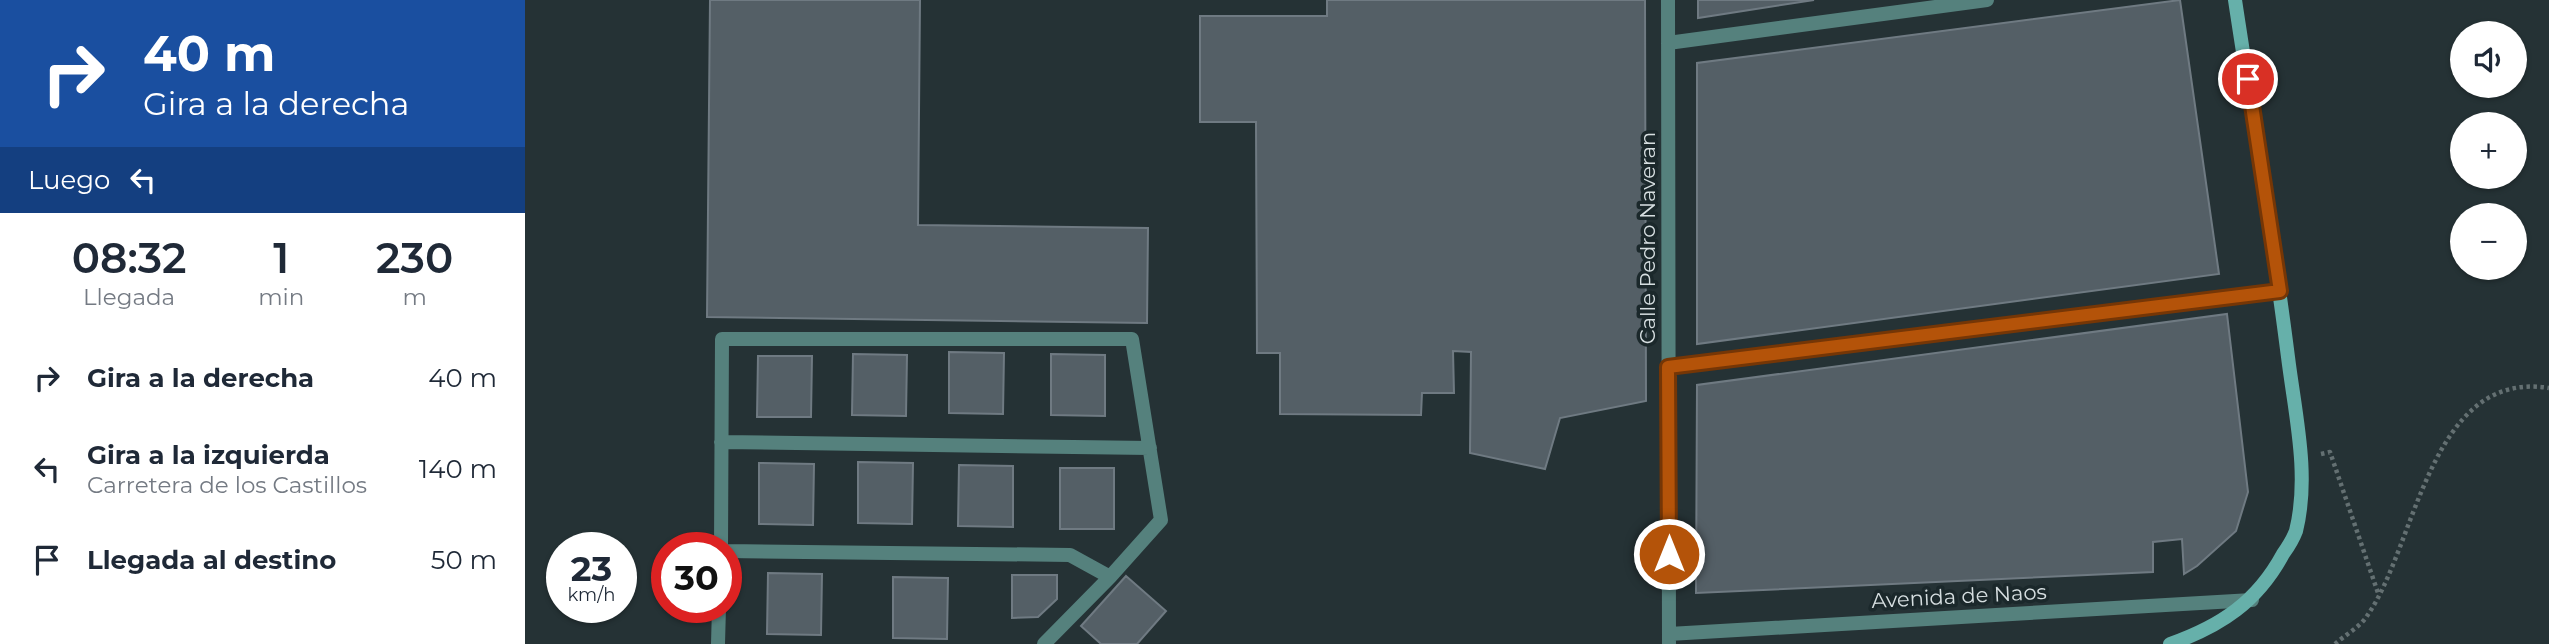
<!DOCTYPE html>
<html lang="es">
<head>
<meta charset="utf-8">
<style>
	body { margin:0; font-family:Montserrat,sans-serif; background:#f6f6f7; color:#1f2937; height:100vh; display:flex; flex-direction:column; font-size:26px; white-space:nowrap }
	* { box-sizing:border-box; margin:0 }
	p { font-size:23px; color:#747a83 }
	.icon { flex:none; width:38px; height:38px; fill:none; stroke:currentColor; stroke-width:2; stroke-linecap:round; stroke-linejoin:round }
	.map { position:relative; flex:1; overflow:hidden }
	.side { display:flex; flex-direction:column; background:#fff; width:525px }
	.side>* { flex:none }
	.guide { background:#1a4fa0; color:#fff; overflow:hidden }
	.fabs { position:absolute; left:1925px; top:21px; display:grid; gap:14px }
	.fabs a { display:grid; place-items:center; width:77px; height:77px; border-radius:50%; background:#fff; box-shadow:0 2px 5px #0004; font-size:35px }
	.speed { position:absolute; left:21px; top:532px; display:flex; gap:14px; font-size:35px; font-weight:700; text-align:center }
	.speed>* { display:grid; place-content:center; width:91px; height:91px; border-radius:50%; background:#fff; box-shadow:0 2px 5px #0004; line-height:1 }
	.speed small { font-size:18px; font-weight:400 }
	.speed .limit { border:10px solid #d22; background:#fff; color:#111 }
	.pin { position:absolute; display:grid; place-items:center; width:60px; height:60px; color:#fff; margin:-30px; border:4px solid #fff; border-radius:50%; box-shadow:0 2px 7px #0007 }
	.me { position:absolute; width:77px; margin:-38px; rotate:0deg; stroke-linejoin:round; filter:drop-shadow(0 0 5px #0008) }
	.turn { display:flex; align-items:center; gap:24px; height:147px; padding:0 28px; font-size:32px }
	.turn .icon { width:91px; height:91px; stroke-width:2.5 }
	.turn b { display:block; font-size:49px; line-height:60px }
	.then { display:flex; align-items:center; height:66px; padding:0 28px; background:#0003; gap:14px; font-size:26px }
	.eta { display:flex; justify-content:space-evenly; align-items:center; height:119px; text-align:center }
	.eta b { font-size:42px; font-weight:600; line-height:49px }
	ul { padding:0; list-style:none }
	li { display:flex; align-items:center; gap:21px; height:91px; padding:0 28px }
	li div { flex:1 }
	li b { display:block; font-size:26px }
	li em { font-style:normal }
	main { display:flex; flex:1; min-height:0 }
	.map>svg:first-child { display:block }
	.building { fill:#545f66; stroke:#6f7a82; stroke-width:2 }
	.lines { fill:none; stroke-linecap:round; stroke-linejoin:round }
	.path { stroke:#647072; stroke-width:4.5; stroke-dasharray:3.5 3.5; stroke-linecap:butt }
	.service { stroke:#55817d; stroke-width:14 }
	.minor { stroke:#55817d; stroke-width:14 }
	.secondary { stroke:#66b0aa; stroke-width:14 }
	.route-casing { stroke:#753606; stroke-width:18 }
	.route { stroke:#b45309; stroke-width:12 }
	.labels { text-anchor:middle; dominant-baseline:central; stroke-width:7; stroke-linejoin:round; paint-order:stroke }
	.street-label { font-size:21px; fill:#d6dee0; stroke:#1b282b }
</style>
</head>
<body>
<main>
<section class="side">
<div class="guide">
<div class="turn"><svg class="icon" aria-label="right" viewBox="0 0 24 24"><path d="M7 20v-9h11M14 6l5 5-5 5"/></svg><div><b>40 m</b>Gira a la derecha</div></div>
<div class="then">Luego<svg class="icon" aria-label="left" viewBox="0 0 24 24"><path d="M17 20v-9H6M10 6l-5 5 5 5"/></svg></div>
</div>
<div class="eta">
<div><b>08:32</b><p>Llegada</p></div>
<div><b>1</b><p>min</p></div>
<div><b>230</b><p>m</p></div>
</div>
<ul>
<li><svg class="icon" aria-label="right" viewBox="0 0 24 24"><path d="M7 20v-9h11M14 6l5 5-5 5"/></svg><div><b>Gira a la derecha</b></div><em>40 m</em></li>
<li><svg class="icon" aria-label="left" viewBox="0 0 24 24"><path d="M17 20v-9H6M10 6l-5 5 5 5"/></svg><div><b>Gira a la izquierda</b><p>Carretera de los Castillos</p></div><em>140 m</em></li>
<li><svg class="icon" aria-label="arrive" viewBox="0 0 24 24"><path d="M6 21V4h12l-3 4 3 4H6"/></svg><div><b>Llegada al destino</b></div><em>50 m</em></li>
</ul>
</section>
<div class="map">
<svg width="2024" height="644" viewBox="0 0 2024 644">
	<rect width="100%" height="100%" fill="#253235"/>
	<path class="building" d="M185,0H395L393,225L623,228L622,323L182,317Z
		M802,0H1120L1121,401L1035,418L1020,469L945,453L946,352L928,351L929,393H897L896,415L755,414V353H732L731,122H675V16H802Z
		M1173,0H1289L1173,18Z
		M1655,0L1694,274L1172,344V63Z
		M1702,314L1723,492L1711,531L1672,566L1659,574L1657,539L1628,542V572L1171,593L1172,385Z
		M424,352L479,353L478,414L424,413Z
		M328,354L382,355L381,416L327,415Z
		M526,354L580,355V416L526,415Z
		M233,356H287L286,417H232Z
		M333,462L388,463L387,524L333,523Z
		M234,463L289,464L288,525L234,524Z
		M434,465L488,466V527L433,526Z
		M535,468H589V529H535Z
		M243,573L297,574L296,635L242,634Z
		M487,575H532V599L513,617L487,618Z
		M601,576L641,611L612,644H576L556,626Z
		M368,577L423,578L422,639L368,638Z"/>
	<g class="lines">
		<path class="path" d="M1796,454L1805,452L1853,593
			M1810,644C1820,635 1835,627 1842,616C1892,545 1904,369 2024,388"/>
		<path class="service" d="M196,442L625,448
			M196,548L197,339H607L636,520L585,577L519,644
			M201,551L545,555L585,577
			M193,644L194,607"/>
		<path class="minor" d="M1143,0L1144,644
			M1143,43L1462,0
			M1143,367L1755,291
			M1144,634L1727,600"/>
		<path class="secondary" d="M1645,644C1696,626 1732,602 1758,554C1763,547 1768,539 1771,531C1785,475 1770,414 1763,357C1748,238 1728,119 1710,0"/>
	</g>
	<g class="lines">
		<g class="route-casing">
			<path id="route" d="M1144,554L1143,367L1755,291L1723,79"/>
		</g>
		<use href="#route" class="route"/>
	</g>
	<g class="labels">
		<g class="street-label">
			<text transform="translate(1122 238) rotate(-90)">Calle Pedro Naveran</text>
			<text transform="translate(1434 596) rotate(-3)">Avenida de Naos</text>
		</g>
	</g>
</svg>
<div class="fabs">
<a><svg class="icon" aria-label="sound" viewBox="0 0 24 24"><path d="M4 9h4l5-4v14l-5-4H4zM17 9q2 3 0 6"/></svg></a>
<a>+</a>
<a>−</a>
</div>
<div class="speed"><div>23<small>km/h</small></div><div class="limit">30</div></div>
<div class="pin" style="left:1723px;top:79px;background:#d93025"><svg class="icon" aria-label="arrive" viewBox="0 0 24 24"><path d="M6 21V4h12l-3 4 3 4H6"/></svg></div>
<svg class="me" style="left:1144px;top:554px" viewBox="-20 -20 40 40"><circle r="17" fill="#b45309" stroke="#fff" stroke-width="3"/><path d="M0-11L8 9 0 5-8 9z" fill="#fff"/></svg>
</div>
</main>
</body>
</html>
